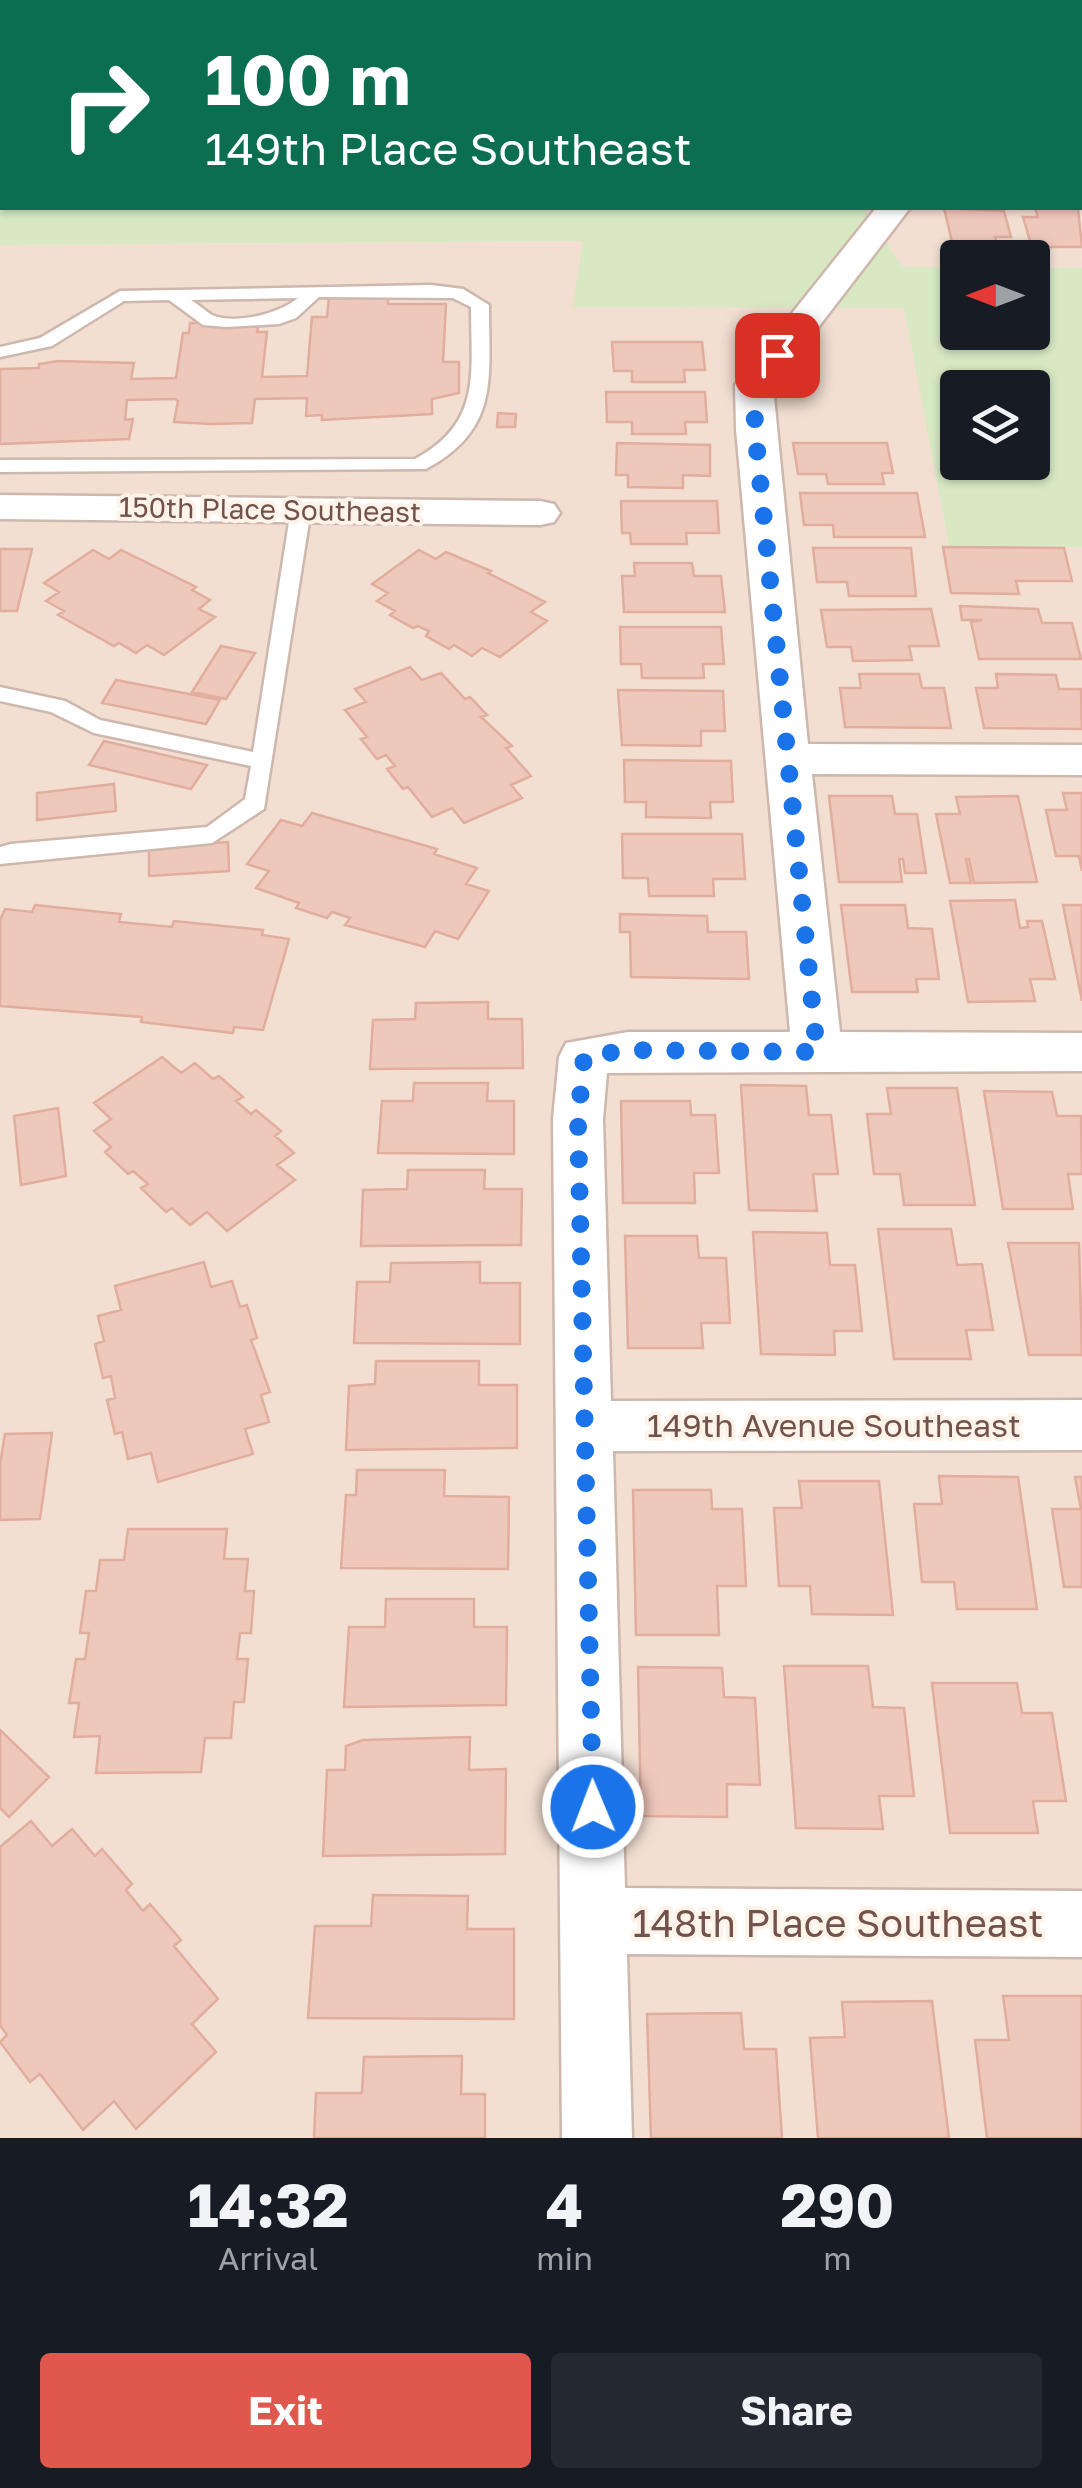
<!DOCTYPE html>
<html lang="en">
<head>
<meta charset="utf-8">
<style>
	body { margin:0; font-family:"Golos Text",sans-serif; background:#242831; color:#f1f3f6; height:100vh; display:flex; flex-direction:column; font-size:38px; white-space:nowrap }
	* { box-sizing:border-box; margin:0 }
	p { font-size:32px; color:#9ea1a6 }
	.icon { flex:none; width:55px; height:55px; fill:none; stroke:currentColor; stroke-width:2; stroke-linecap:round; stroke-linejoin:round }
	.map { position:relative; height:2138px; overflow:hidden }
	.drawer { display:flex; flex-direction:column; background:#171b24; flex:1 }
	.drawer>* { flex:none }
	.guide { position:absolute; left:0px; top:0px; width:1082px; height:210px; box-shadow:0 2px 8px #0004; background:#0b6e4f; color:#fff; overflow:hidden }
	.needle { width:65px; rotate:270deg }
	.buttons { position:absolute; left:940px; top:240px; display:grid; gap:20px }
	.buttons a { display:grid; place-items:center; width:110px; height:110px; border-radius:10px; background:#171b24; box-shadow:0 2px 8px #0004; font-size:50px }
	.pin { position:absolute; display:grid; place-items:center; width:85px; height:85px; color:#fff; margin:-42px; border-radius:20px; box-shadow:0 5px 15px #0006 }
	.me { position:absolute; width:110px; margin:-55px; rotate:359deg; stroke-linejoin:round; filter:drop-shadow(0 0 8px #0008) }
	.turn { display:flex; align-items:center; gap:35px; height:210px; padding:0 40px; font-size:45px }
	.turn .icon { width:130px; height:130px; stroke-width:2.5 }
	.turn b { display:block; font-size:70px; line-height:85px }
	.eta { display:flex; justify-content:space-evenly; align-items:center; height:170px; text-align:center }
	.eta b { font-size:60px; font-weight:700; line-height:70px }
	.primary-button { display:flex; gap:20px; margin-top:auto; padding:20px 40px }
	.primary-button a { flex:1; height:115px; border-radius:10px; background:#e0574d; color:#fff; font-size:40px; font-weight:700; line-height:115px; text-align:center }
	.primary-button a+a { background:#242831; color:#f1f3f6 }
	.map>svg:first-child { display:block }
	.residential { fill:#f2dfd2 }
	.green { fill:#d7e8c3; fill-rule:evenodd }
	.building { fill:#efc8bc; stroke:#e1ad9d; stroke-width:2.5 }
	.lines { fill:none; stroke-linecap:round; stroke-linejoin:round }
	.service-casing { stroke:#ceb7ad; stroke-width:5 }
	.minor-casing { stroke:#ceb7ad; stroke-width:5 }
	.tertiary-casing { stroke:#ceb7ad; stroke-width:5 }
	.service { fill:#fff; fill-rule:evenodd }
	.minor { fill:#fff; fill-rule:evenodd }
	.tertiary { fill:#fff; fill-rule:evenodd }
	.route { stroke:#1a73e8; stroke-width:18; stroke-dasharray:0 32.4 }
	.labels { text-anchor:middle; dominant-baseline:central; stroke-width:8; stroke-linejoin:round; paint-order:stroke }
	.far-street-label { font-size:28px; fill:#72524a; stroke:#fef3e9 }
	.street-label { font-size:32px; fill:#72524a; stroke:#fef3e9 }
	.near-street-label { font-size:38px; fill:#72524a; stroke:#fef3e9 }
</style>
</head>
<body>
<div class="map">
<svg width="1082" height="2138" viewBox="0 0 1082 2138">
	<rect width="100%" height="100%" fill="#fbeee3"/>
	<path class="residential" d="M290,0H1082V62L1080,2Z
		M1080,115L1082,268H1033L1032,258H958L957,267H902L865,208H1080Z
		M584,241L574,307H905L949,546L1082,547V2138H0V245Z"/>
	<path class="green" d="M0,105L2,208H865L902,267H957L958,332H1032L1033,268H1082V547L949,546L904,308L573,307L583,241L0,245ZM958,388H1032V462H958Z"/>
	<path class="building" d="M944,208L1004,211L1011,237H995L998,246H953Z
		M1035,208H1078L1082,247H1045L1046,251H1033L1023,217H1038Z
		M388,296V304H446L443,362H459V393L432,399V414L322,420V415L306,416L307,398L255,399L252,423L211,424L174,422L178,401L175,399L127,400L125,420L133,419L129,439L0,444V369L39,368V364L58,361L134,363L131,379L176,378L183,333H189L190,323H259L257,332H267L262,377L307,376L312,317H327L329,297Z
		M612,342H702L705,370H684L685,382H632V371H614Z
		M606,392H705L707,422H685L686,434H632V422H607Z
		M498,413L516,414L515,427H497Z
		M617,443L710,445V476L683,475V488L628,487V475H616Z
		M793,443H887L893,473H882L884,484H828L826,474H798Z
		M800,493H917L925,537H834L833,525H804Z
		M621,501H717L719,533H686L687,544H631L630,533H622Z
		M943,547L1064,548L1072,581H1016L1019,594L951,593Z
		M813,548H911L916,596H849L847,582H817Z
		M0,549H32L17,611H0Z
		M93,550L109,559L121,550L196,587L192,590L210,600L199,609L215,617L164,655L147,645L136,653L119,643L114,646L58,615L64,611L46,601L59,592L44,583Z
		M419,550L436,559L446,552L491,571L488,573L545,602L531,612L547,621L500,657L482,648L472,656L454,645L449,649L426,636L429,631L418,626L413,628L390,615L395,611L377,601L388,593L372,584Z
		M634,563H692L694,576H721L725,612H624L622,576H635Z
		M960,606L1038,609L1042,623H1072L1081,659H979L971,622L982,620H962Z
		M931,609L939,646H909L912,660L853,661L851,647H827L821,610Z
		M620,627H721L724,664H703L704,678H642L641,664H621Z
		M221,646L255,653L226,699L192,692Z
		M410,667L422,680L441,673L465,699L470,697L487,715L481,717L512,746L506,748L531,776L511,785L522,798L464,823L452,808L432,817L408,787L403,789L387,769L395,766L386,755L377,759L361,739L367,737L345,710L366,702L355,689Z
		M859,674H919L922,688H944L951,728L845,727L840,688H861Z
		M996,674L1056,675L1059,689H1081L1082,729L984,728L976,688H998Z
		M116,680L220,700L206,724L102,703Z
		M618,690L723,691L725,731H701V746L622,745Z
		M104,741L207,765L191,789L89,765Z
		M624,760L731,761L733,802H710L711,818L646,817V802H625Z
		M114,784L116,811L37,820V793Z
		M1063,793H1082V871L1079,856H1056L1046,810H1067Z
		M829,796H892L895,814H917L926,873H905L903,859H899L902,882H839Z
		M1018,796L1037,882L974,883L969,859H966L971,883H950L936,814H960L956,797Z
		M312,813L437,849L434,854L477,868L466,884L489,891L458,939L435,931L425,947L345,925L350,918L332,912L327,918L296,908L299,903L256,888L269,871L247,864L281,820L302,826Z
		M622,834H742L745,879H713L714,896H649L648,878H623Z
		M228,842L229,871L149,876V847Z
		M1015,900L1020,928L1028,927L1027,921H1042L1055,979H1030L1035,1001L968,1002L950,901Z
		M35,905L121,914L119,922L172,927L174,921L263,930L262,935L289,939L263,1030L234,1027L233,1033L141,1022L142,1017L0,1006V920L5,909L32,912Z
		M841,905H905L908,928L932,929L939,979H916L918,992H852Z
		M1063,905H1082V1001Z
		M620,914L707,916L708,932H746L749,979L631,977L630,932H620Z
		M488,1002V1019H522L523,1068L370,1069L373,1020L415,1019L416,1003Z
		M162,1057L181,1073L195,1063L213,1079L219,1076L243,1097L236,1101L251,1114L256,1110L281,1131L275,1136L294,1153L277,1165L295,1180L227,1231L207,1212L190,1225L172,1208L166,1212L141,1188L148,1184L133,1171L128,1174L105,1152L111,1147L94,1131L111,1119L94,1103Z
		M414,1083H488L487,1101H514V1154L378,1153L382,1101H413Z
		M741,1085L806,1086L809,1115H831L838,1174H813L817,1211L749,1210Z
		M887,1088H957L975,1205H904L900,1174H874L867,1114H891Z
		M984,1091L1052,1092L1057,1116H1081L1082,1174H1068L1073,1209H1003Z
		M621,1101H690L691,1115H715L719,1173H694L695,1203H623Z
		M58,1108L66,1176L21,1185L14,1116Z
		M408,1170H485L484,1189H522L521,1245L361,1246L363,1190L407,1189Z
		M878,1229H951L957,1265L982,1264L993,1330H966L971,1359H894Z
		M753,1232L827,1233L830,1265H855L862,1331H834L835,1355L761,1354Z
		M625,1236H697L699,1258H726L730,1323H701L703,1348H628Z
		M1008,1243H1079L1082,1355H1029Z
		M204,1262L211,1287L232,1281L240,1307L247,1305L257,1338L251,1340L270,1392L261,1395L269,1422L245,1429L253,1454L158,1482L151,1453L128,1459L122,1432L115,1434L107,1400L115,1398L111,1376L103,1378L95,1344L104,1341L98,1316L121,1310L115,1286Z
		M480,1262V1283H520V1344L354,1343L357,1282H390L391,1263Z
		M376,1361H479V1385H517V1448L346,1450L349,1386L375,1384Z
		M52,1433L40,1519L0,1520V1464L5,1434Z
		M357,1470H445L444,1496L509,1497L508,1569L341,1568L346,1495H356Z
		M939,1476L1018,1477L1037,1609H957L954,1582H922L914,1504H942Z
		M1075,1477H1082V1587H1064L1052,1509H1081Z
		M799,1481H879L893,1615L812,1614L810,1586H779L774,1508H802Z
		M633,1490H711L712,1509H742L746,1586H717L719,1635H636Z
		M128,1529H227L224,1559H248L245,1591H254L251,1633H240L237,1659H248L244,1702H234L231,1738H205L201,1772L96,1773L100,1736L74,1737L79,1703H69L76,1659H85L89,1633H80L86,1591H96L100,1560H124Z
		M386,1599H474V1627H507L506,1705L344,1707L349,1627H385Z
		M784,1666H868L873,1707L904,1708L914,1796H879L883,1829L796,1828Z
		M638,1667L722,1668L724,1697L755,1698L760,1785L727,1784V1817L641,1816Z
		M932,1683H1017L1022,1713H1052L1066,1801H1033L1038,1833H950Z
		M0,1730L49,1777L9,1817L0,1808Z
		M470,1737L469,1770L506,1769L505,1854L323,1856L327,1770H345L346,1746L363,1740Z
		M31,1821L52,1846L72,1829L95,1856L102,1849L132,1884L126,1890L143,1911L150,1904L181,1940L174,1946L218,1999L192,2024L216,2052L136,2129L114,2101L83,2130L40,2074L30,2082L0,2042L7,2035L0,2025V1847Z
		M373,1895L468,1896L467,1929H514V2019L308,2018L315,1926H371Z
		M1003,1996H1082V2138H987L975,2040H1009Z
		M932,2001L949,2138H818L810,2038L845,2037L842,2002Z
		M741,2013L744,2049H776L782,2138H651L647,2014Z
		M462,2056L461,2094H485V2138H314L316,2093H362L364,2057Z"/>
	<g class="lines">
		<g class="service-casing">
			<path id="service" d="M31,0H49L50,2H32Z
				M0,36L2,37V46H0Z
				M431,285L463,289L489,305C489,379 500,429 426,469L0,472V460L415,459C482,423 471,374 471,307L453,298L319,297L296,318L279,324L226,327L203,325L169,300L124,301L52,346L0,357V347L40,338L120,291ZM298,298C279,314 235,325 212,315C205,311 198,304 191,300Z
				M301,503L311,509L264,809L212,843L0,864V847L11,844L207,827L245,799L251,766L94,733L51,712L0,701V687L65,701L100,720L253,752L291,509Z"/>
		</g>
		<g class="minor-casing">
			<path id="minor" d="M1080,177H1082V197H1080Z
				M876,208H910L773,386L808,744L1082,745V775L812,774L840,1032L1082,1033V1071L607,1073L603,1119L611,1401L1082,1400V1450L613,1451L625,1888L1082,1891V1957L627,1954L632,2138H562L553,1119L559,1057L566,1043L628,1032H790L736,429L735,385Z
				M0,495L540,501L554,504L560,513L554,522L540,525L0,519Z"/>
		</g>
		<g class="tertiary-casing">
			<path id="tertiary" d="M1080,72H1082V92H1080Z
				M0,76H2V96H0Z"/>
		</g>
		<use href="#service" class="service"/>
		<use href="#minor" class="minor"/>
		<use href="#tertiary" class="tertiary"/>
	</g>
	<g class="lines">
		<path class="route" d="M593,1807L578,1120L584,1057L628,1050L817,1052L755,429L754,384L777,355"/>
	</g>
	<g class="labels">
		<g class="far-street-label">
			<text transform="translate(270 509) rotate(1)">150th Place Southeast</text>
		</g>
		<g class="street-label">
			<text x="834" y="1425">149th Avenue Southeast</text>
		</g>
		<g class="near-street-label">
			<text x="838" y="1922">148th Place Southeast</text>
		</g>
	</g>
</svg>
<div class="buttons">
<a><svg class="needle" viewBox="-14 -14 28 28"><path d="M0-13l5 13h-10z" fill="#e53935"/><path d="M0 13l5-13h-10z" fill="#9ea1a6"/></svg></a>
<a><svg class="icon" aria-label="layers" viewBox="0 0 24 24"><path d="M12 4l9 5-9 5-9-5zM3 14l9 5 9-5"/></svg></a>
</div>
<div class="pin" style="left:777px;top:355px;background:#d93025"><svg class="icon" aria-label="arrive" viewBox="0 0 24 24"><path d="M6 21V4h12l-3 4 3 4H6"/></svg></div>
<svg class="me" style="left:593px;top:1807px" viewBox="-20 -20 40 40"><circle r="17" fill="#1a73e8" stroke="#fff" stroke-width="3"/><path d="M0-11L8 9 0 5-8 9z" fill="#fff"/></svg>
<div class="guide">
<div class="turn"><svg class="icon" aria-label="right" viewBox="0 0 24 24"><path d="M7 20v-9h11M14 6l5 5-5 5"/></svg><div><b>100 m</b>149th Place Southeast</div></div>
</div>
</div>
<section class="drawer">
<div class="eta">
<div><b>14:32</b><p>Arrival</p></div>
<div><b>4</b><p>min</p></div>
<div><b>290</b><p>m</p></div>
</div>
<div class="primary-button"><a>Exit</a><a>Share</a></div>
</section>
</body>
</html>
